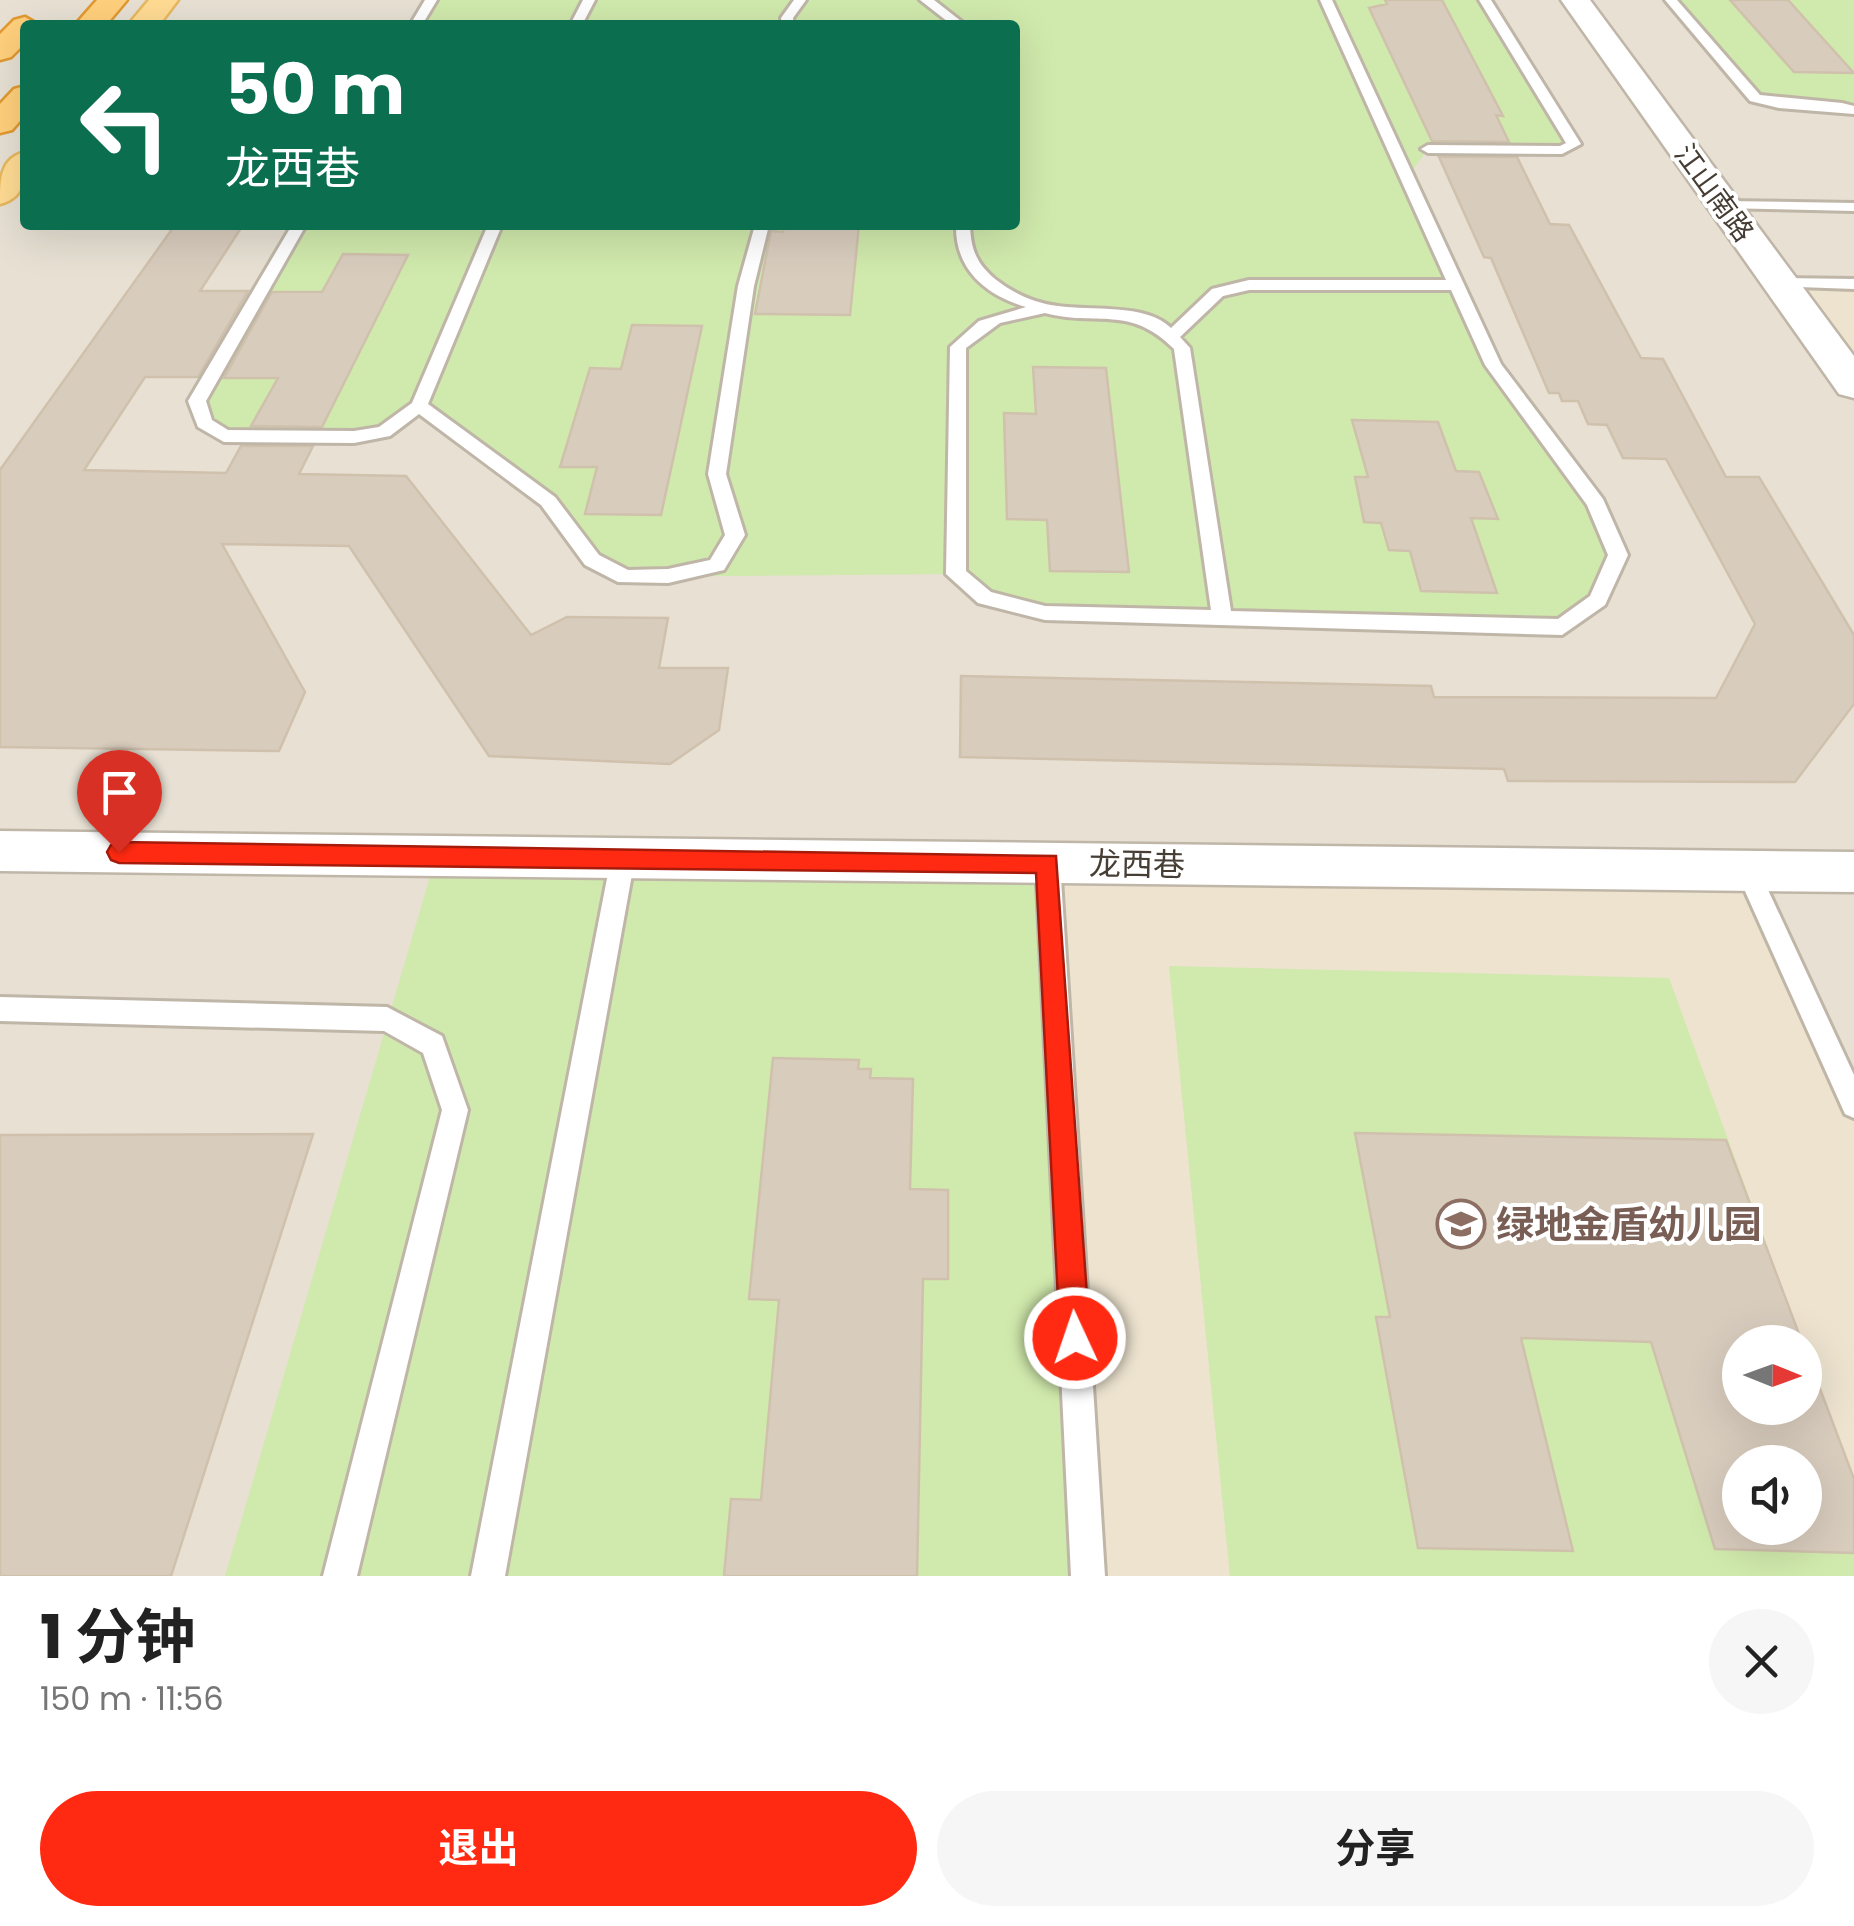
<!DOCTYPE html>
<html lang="zh">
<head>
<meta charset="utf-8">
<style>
	body { margin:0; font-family:Poppins,"Noto Sans SC",sans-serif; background:#f6f6f6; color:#222; height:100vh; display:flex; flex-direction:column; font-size:38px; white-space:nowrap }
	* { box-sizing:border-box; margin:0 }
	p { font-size:32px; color:#767676 }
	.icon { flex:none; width:55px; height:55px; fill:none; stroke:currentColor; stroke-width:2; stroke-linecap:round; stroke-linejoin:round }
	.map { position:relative; height:1576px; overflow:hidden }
	.side { display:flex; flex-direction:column; background:#fff; flex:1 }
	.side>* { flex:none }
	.hud { position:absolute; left:20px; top:20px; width:1000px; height:210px; border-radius:10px; box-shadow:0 10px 40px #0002; background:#0b6e4f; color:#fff; overflow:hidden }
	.needle { width:65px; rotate:91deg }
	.buttons { position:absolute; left:1722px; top:1325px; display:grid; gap:20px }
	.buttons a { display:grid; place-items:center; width:100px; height:100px; border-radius:50%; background:#fff; box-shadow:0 10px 40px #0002; font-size:50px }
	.pin { position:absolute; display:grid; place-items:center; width:85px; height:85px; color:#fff; margin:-102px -42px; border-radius:50% 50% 50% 0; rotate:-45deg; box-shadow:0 0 10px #0007 }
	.pin .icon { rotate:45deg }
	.me { position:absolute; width:110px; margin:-55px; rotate:357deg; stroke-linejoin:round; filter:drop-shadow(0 0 8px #0008) }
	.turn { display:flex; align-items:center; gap:35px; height:210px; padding:0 40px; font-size:45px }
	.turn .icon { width:130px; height:130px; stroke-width:2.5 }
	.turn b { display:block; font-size:70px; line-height:85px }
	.round { display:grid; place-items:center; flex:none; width:105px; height:105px; border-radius:52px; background:#f6f6f6 }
	.summary { display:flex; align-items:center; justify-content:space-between; height:170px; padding:0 40px }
	h1 { font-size:60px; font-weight:700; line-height:75px }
	.button { display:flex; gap:20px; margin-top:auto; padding:20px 40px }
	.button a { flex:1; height:115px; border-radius:60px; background:#ff2a11; color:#fff; font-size:40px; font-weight:700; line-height:115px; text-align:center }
	.button a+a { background:#f6f6f6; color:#222 }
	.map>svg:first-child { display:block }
	.residential { fill:#e7e0d3; fill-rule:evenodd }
	.education { fill:#ede3cf; fill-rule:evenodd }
	.green { fill:#d0e9ac; fill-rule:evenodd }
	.building { fill:#d8ccbd; stroke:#d0c1ad; stroke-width:2.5; fill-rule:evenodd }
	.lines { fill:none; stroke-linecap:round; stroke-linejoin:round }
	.service-casing { stroke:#bfb6a8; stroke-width:6 }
	.minor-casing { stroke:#bfb6a8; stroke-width:5 }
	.tertiary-casing { stroke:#bfb6a8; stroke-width:5 }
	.primary-casing { stroke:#e7b85f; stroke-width:5 }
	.trunk-casing { stroke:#e29930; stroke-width:5 }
	.service { fill:#fff; fill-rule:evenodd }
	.minor { fill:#fff; fill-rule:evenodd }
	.tertiary { fill:#fff; fill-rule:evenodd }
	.primary { fill:#ffdb93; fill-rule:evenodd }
	.trunk { fill:#ffd07c; fill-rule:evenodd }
	.route { fill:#ff2a11; stroke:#a61b0b; stroke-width:2.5 }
	.labels { text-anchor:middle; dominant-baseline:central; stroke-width:8; stroke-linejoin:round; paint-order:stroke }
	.far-street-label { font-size:28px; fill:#463e35; stroke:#fff }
	.street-label { font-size:32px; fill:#463e35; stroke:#fff }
	.near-education-label { font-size:38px; font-weight:bold; fill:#785e54; stroke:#fff; text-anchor:start }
</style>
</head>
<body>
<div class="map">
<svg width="1854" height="1576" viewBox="0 0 1854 1576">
	<rect width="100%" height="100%" fill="#f3eee5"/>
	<path class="residential" d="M0,0H1854V1576H0ZM25,25H1015V225H25ZM1740,1342H1805V1408H1740ZM1740,1462H1805V1528H1740Z"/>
	<path class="education" d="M1780,283L1854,284V385Z
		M1048,863L1748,871L1854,1105V1576H1088ZM1740,1342H1805V1408H1740ZM1740,1462H1805V1528H1740Z"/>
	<path class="green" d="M431,0H1485L1574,144L1562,150L1428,149L1407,178L1493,365L1596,503L1618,555L1598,600L1562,627L1045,613L985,598L956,574L625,577L592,560L548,501L419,406L384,432L224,436L197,401L299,225H1015V25H416Z
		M1671,0H1854V110L1755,98Z
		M436,856L1048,863L1088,1576H225Z
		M1169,966L1669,978L1802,1342H1740V1408H1805L1854,1479V1576H1230ZM1740,1462H1805V1528H1740Z"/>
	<path class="building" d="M1385,0H1442L1503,116L1496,115L1509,142L1432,141L1369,8L1387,4Z
		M1730,0H1788L1854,73L1794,72Z
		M1439,157H1517L1550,224L1569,225L1641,358L1663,359L1726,477H1759L1854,635V704L1795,782L1508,781L1504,769L960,757L961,676L1431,686L1434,697L1716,698L1755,624L1666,459L1623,458L1607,425L1588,424L1578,401H1562L1559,393H1549L1491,258L1484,257Z
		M175,225H243L200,291H248L198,377H145L84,470L226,473L241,446H313L299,474L406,476L531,635L567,617L668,618L659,668H728L719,730L670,764L489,756L349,546L222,544L305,692L279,751L0,747V470Z
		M784,225H859L850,315L755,314L771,231L783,232Z
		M343,254L408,255L322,427L251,426L278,378H224L272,292H322Z
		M632,325L702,326L661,515L585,514L597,467H560L590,368L621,369Z
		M1033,367L1106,368L1129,572L1050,571L1047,520L1007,519L1004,413L1036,414Z
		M1352,420L1438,422L1456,471L1479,472L1498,519L1471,518L1497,593L1421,591L1410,551L1389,550L1381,523L1364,522L1355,477H1368Z
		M773,1058L859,1060L858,1069H871L870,1078L913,1079L910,1189L948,1190V1279H923L917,1576H724L731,1499L761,1500L779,1300L749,1299Z
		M1355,1133L1726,1140L1802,1342H1740V1408H1805V1349L1854,1479V1553L1715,1549L1651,1342L1521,1338L1573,1551L1418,1548L1376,1317H1390ZM1740,1462H1805V1528H1740Z
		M313,1134L171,1576H0V1135Z"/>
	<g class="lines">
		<g class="service-casing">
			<path id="service" d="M425,0H437L422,25H410Z
				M583,0H595L582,25H570Z
				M794,0H806L793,18L794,25H782L781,18Z
				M920,0H934L966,25H952Z
				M1320,0H1332L1501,364L1603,499L1628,555L1605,605L1562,635L1045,620L978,603L946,574L950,347L979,321L1026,307C985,295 955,269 956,225H970C971,249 976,263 995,279C1013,293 1034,303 1058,306C1090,311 1146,303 1171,328L1212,289L1249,280H1446ZM1249,290H1451L1485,365L1587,505L1608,555L1590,596L1558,619L1231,611L1190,348L1180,337L1223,296ZM1045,313C1098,327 1129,304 1174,349L1211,610L1045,606L991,592L966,571V348L1000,323Z
				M1479,0H1491L1581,144L1562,154L1428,153L1421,149L1428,145L1560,146L1566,143Z
				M1665,0H1677L1760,95L1842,103L1854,106V114L1779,108L1750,101Z
				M1723,201L1854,203V211L1718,208L1716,205Z
				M292,225H306L206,401L212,420L228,430L354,431L379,427L412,403L488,225H502L428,404L555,497L599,555L628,570L668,569L710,560L725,535L708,474L738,286L755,225H769L754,286L726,474L745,535L724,570L668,583L618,582L585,565L541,505L419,414L390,436L354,443L224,442L198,427L188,401Z
				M1780,278L1854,279V289L1774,286V280Z
				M623,848L631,851L635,858L505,1576H471L611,858L615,851Z
				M1048,853L1056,856L1060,863L1105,1576H1071L1036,863L1040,856Z
				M1748,861L1756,864L1854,1075V1118L1845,1114L1736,871L1740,864Z
				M0,997L387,1007L442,1036L468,1110L357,1576H323L442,1110L423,1053L384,1031L0,1021Z"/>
		</g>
		<g class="minor-casing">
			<path id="minor" d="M0,831L1854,852V892L0,871Z"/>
		</g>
		<g class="tertiary-casing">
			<path id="tertiary" d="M1561,0H1590L1854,356V398L1839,394Z"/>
		</g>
		<g class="primary-casing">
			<path id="primary" d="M149,0H178L159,25H128Z
				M25,152C25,175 27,197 0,204C0,180 0,158 25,152Z"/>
		</g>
		<g class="trunk-casing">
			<path id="trunk" d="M97,0H127L106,25H75Z
				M25,17L39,25H25V43L11,57L0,60V34L14,20Z
				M25,86V115L12,130L0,133V104L14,89Z"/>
		</g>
		<use href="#service" class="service"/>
		<use href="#minor" class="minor"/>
		<use href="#tertiary" class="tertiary"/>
		<use href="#primary" class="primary"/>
		<use href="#trunk" class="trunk"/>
	</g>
	<path class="route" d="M119,842L1056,856L1090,1338L1085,1349L1075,1354L1064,1349L1060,1338L1036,873L119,863L111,860L107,852L111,845Z"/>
	<defs>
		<g id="school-ring" transform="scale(2.5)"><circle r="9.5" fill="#fff" stroke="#8d6e63" stroke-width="1.5"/><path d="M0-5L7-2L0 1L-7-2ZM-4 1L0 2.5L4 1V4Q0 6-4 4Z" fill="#8d6e63"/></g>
	</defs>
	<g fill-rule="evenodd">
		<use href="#school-ring" x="1461" y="1224"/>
	</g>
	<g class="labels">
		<g class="far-street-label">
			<text transform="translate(1714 193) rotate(54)">江山南路</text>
		</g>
		<g class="street-label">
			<text transform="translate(1137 864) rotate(1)">龙西巷</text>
		</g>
		<g class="near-education-label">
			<text x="1496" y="1224">绿地金盾幼儿园</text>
		</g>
	</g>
</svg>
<div class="buttons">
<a><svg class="needle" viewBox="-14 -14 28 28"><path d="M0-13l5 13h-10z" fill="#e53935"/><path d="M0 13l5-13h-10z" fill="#767676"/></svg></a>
<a><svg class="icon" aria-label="sound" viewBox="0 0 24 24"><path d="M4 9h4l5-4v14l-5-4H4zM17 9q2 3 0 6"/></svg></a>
</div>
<div class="pin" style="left:119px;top:852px;background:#d93025"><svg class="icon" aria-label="arrive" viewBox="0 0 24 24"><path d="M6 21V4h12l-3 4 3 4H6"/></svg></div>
<svg class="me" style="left:1075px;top:1338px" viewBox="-20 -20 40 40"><circle r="17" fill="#ff2a11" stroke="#fff" stroke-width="3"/><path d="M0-11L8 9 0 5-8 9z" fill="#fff"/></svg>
<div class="hud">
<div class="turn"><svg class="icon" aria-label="left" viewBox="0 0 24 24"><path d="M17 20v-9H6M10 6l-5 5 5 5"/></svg><div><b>50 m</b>龙西巷</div></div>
</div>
</div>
<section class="side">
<div class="summary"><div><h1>1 分钟</h1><p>150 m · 11:56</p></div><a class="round"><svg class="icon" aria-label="close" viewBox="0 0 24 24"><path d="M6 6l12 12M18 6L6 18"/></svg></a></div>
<div class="button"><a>退出</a><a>分享</a></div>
</section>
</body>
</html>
